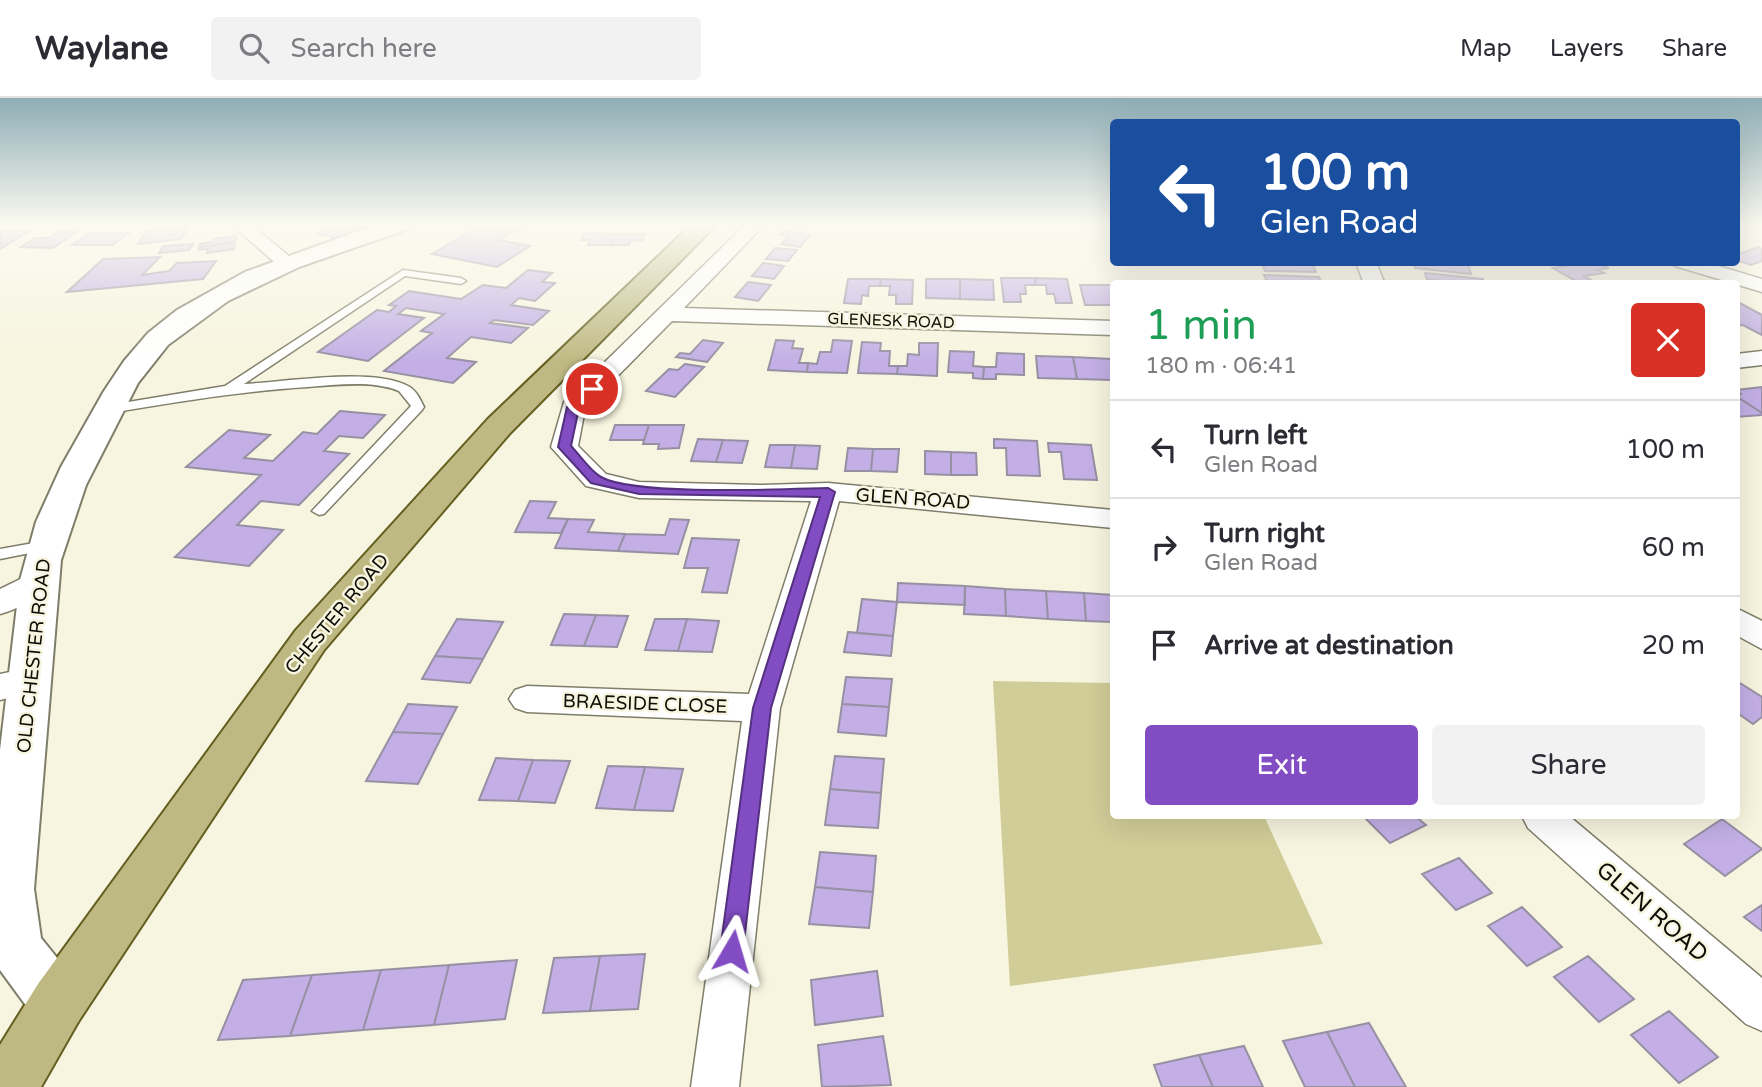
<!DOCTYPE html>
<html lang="en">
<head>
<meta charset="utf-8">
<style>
	body { margin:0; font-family:"Varela Round",sans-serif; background:#f2f2f3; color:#2b2b33; height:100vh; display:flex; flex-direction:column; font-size:26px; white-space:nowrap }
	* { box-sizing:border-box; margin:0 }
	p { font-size:23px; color:#7c7c81 }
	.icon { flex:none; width:38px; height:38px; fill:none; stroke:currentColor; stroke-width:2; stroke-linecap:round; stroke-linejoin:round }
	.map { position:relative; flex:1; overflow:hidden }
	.side { position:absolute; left:1110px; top:182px; width:630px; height:539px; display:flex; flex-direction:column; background:#fff; border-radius:7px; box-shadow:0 7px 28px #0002 }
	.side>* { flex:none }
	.guide { position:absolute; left:1110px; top:21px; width:630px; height:147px; border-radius:7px; box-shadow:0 7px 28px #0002; background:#1a4fa0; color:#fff; overflow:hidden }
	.pin { position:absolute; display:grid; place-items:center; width:60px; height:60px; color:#fff; margin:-30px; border:4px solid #fff; border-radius:50%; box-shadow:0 2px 7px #0007 }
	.me { position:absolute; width:77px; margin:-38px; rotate:7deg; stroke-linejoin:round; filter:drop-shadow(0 0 5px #0008) }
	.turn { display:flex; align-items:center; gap:24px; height:147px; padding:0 35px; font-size:32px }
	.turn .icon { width:91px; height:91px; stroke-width:2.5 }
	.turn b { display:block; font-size:49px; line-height:60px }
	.round { display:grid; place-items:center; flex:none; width:74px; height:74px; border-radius:7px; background:#f2f2f3 }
	.head { display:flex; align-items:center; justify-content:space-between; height:119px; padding:0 35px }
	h1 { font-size:42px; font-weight:600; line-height:52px; color:#1e9e55 }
	.primary-button { display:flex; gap:14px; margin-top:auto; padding:14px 35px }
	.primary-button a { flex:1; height:80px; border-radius:7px; background:#824cc3; color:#fff; font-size:28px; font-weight:600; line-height:80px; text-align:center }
	.primary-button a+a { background:#f2f2f3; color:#2b2b33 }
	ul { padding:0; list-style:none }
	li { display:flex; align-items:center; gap:21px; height:98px; padding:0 35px; border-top:2px solid #e1e1e2 }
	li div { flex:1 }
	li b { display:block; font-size:26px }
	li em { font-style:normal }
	header { display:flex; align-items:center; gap:42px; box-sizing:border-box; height:98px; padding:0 35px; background:#fff; border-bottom:2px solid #e1e1e2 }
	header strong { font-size:33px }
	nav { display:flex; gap:38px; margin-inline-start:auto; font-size:24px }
	.search { width:490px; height:63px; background:#f2f2f3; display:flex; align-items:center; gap:18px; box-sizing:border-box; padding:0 24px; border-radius:7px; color:#7c7c81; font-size:26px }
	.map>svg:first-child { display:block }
	.green { fill:#d1cd98 }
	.building { fill:#c3afe5; stroke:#9690a3; stroke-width:2 }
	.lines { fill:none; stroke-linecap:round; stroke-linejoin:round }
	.lane-casing { stroke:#7f7e6a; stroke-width:3 }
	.street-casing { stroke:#7f7e6a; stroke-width:3 }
	.secondary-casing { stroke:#7f7e6a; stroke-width:4 }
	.primary-casing { stroke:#645f20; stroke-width:4 }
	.lane { fill:#fff; fill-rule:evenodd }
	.street { fill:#fff; fill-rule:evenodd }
	.secondary { fill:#fff; fill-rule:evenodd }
	.primary { fill:#beb982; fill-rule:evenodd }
	.route { fill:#824cc3; stroke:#54317f; stroke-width:2 }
	.labels { text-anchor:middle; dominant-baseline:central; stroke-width:5; stroke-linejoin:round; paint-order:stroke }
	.far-street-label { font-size:16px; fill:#0e0e07; stroke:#f7f5df }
	.street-label { font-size:19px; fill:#0e0e07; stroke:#f7f5df }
	.near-street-label { font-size:23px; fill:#0e0e07; stroke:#f7f5df }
</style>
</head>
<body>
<header>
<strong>Waylane</strong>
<div class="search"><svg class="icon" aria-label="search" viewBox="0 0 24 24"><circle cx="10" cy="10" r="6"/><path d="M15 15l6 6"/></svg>Search here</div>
<nav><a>Map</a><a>Layers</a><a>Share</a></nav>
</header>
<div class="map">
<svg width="1762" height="989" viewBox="0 0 1762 989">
	<rect width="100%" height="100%" fill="#f7f5df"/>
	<path class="green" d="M993,583L1113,585V718H1264L1323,846L1010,888Z"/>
	<path class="building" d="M335,127H373L337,140L318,136Z
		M481,127H524L499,142L530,148L497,169L432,156Z
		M188,129L181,141L138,146L146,133Z
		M0,133L28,134L0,151Z
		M784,133L811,136L800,149L781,146L789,137L780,136Z
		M58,134H76L53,150L21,149L35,140H49Z
		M90,135H129L112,147H72Z
		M584,135L615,136L610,147H588L591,142H581Z
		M615,136H645L642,143L631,142L629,147H610Z
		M236,138L235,144L199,149L200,146L212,144L213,141Z
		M235,144L234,151L207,155L208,151L199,152V149Z
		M193,146L189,152L159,155L163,148Z
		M1758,149L1762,151V163L1751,167L1736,162V157Z
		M775,150L797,152L788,163L766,161Z
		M160,159L142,177L169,173L177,165L216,163L203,181L67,194L103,161Z
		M1261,164H1297L1313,167L1316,174L1265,173Z
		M1414,164H1467L1471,176L1415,170Z
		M1590,164L1609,170L1598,172L1604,175L1584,178L1596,185L1581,186L1553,170Z
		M763,165L784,168L774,181L752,178Z
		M528,172L552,175L542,184L555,185L535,203L519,200L511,207L549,213L533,227L494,222L490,225L528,230L511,245L471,239L447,260L476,264L453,285L384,273L432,235L421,233L444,216L406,210L398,216L424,220L368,263L318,254L377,212L389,214L396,208L389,207L409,193L461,201L483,187L506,190Z
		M1425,175L1483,181L1485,186L1427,182Z
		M1264,177L1319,179L1322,186H1268Z
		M1001,180H1035L1036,187H1025L1026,196H1020L1021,204H1004Z
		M1035,180L1067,181L1072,205H1056L1054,196H1047L1046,187H1036Z
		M848,181H881L880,188H869L868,198L862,197L861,206L844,205Z
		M881,181L913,182L912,206H896V197H889L890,188H880Z
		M926,181H960V201L926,200Z
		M960,181L993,182L994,202L960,201Z
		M748,184L771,187L758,203L735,199Z
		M1080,187H1113V207H1085Z
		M1736,203L1762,217V237L1743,227L1736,228Z
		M703,242L723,245L707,264L676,259L680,255L690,256Z
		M776,242L794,243L792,250L803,251L799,265H808L807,274L768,272Z
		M833,242L852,243L847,275L807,274L808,265L817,266L820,254H831Z
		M862,244L881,245L880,253H890L889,268H898L897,276L858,275Z
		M919,245H938L937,278L897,276L898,268H907L908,256L919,257Z
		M950,253L974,254L973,268L984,269L983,281L973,280V275L948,274Z
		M997,255L1024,256V277L996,276V281H983L984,269H996Z
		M1036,258L1073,259L1077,281L1038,280Z
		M1073,259L1111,261L1113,282L1077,281Z
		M685,266L704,269L675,299L646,293L669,271L678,272Z
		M1762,289V315L1736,298L1741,296L1736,292Z
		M1736,298L1762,315V317L1736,319Z
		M340,313L385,317L363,340L339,338L324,353L349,356L299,407L261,403L237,427L283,432L249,468L175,459L261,377L186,369L229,332L270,337L244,360L273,363L303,334L317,336Z
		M615,327H649L644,342H610Z
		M649,327H684L679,350L658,351L659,346H643Z
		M698,341L723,342L716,364L691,363Z
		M994,341L1037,343L1040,378L1007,377L1006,350H994Z
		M723,342L748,343L742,365L716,364Z
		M1048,345L1091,347L1097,382L1064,381L1061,354H1049Z
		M770,347H795L791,370L765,369Z
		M795,347L820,348L817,371L791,370Z
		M848,350L873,351L871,373H845Z
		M873,351H899L897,374L871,373Z
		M925,353L951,354V377L925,376Z
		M951,354L976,355L977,377H951Z
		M530,403L556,404L548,420L568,421L561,435L515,434Z
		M568,421L594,422L588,434L625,436L618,453L555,450Z
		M670,421L689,422L678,456L618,453L625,436L665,437Z
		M692,440L739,442L727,495L702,494L708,470H684Z
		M898,485L965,488V507L897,504Z
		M965,488L1005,491L1006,518L964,516Z
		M1005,491L1046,493L1048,521L1006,518Z
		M1046,493L1084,495L1086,523L1048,521Z
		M1084,495L1113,497V524L1086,523Z
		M862,501L897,504L893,538L857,535Z
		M564,516L596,517L584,548L551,547Z
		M596,517L628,518L617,549L584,548Z
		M457,521L503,524L483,561L435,558Z
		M655,521H687L678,553L645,552Z
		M687,521L719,523L712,554L678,553Z
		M848,534L893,538L891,558L844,554Z
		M435,558L483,561L470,585L422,581Z
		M846,579L892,581L889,609L842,606Z
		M1740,585L1762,599V619L1753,626L1736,614V588Z
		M408,606L457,609L443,636L393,634Z
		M842,606L889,609L886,638L838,634Z
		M393,634L443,636L418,686L366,683Z
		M835,658L884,661L881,695L830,691Z
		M496,660L533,662L518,703L479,702Z
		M533,662L570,663L555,705L518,703Z
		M608,668L645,669L634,712L596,710Z
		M645,669L683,671L673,713L634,712Z
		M830,691L881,695L878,730L825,727Z
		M1363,718H1415L1426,727L1390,745Z
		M1722,721L1762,751L1725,778L1684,746Z
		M820,754L876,758L873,794L815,789Z
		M1459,760L1492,795L1456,812L1422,776Z
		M815,789L873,794L869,830L809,826Z
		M1762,807V833L1744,819Z
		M1522,809L1562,849L1527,868L1488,828Z
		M645,856L638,911L590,913L600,858Z
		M600,858L590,913L543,915L554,860Z
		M1588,858L1634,901L1599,924L1554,879Z
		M517,862L505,921L434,927L449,867Z
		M449,867L434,927L363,932L381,872Z
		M381,872L363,932L290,938L312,877Z
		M877,873L883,918L815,927L811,882Z
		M312,877L290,938L218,942L243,882Z
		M1669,913L1718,959L1679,985L1631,937Z
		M1369,925L1406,989H1355L1327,934Z
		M1327,934L1355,989H1305L1283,943Z
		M883,938L891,987L822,989L818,947Z
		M1244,948L1263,989H1213L1199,957Z
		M1199,957L1213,989H1162L1154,967Z"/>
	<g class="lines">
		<g class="lane-casing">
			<path id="lane" d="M403,172L461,180L466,183L461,186L405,178L244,286C285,284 372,269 408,288C416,292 420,301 424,309L422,312L324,416L319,417L312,413L411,308L399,293C372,282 337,287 308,289C241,293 176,304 110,315L104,311L110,307L225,288Z
				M45,443L52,448L50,451L0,461V451Z"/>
		</g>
		<g class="street-casing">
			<path id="street" d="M232,127H252L297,165L287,171L280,169Z
				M745,127H764L684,210L1113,223V237L672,223L585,311L578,348L606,376L639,384L760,387L828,385L1113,412V430L839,403L780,610L739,989H691L742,623L527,614L515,610L509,601L515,592L527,588L749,596L811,403L639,400L586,388L551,349L564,304Z
				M1356,164H1376L1385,186H1364Z
				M1672,164H1705L1762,181V194L1675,168Z
				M1762,253V267L1736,270V256Z
				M39,472L50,475L55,482C45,498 18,511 0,516V491Z
				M1736,510L1762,523V551L1736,537Z
				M29,570L41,574L46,583L41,592L0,602V576Z
				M1522,718H1569L1762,880V933L1746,926L1528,730Z"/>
		</g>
		<g class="secondary-casing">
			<path id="secondary" d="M375,127H409L405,132L299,169L228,203L168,247L138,285L86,387L61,462L34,791L41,840L78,886L86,905L78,924L58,932L38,924L0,872V652L20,482L36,424L61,369L104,293L124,263L148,235L177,212L245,174Z"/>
		</g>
		<g class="primary-casing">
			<path id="primary" d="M691,127H716L510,335L324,552L78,924L41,989H0V947L38,886L296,532L488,321Z"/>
		</g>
		<use href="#lane" class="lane"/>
		<use href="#street" class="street"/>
		<use href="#secondary" class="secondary"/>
		<use href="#primary" class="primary"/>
	</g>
	<linearGradient id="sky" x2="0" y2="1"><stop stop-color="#8eadb5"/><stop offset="0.48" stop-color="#fbfaf1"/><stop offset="1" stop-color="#fbfaf1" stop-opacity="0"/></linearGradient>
	<rect width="1762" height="265" fill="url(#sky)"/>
	<path class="route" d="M592,287L598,291L579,310L571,348C580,357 590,373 601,379C635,398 784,391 828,390L835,394L771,610L743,853L739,861L732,864L724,861L720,853L753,610L820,399L639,396L591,385L558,349L567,309Z"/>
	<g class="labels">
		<g class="far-street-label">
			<text transform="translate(891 223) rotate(2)">GLENESK ROAD</text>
		</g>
		<g class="street-label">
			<text transform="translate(913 401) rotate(4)">GLEN ROAD</text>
			<text transform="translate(337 516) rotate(-50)">CHESTER ROAD</text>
			<text transform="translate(34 558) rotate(-84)">OLD CHESTER ROAD</text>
			<text transform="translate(645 606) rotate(2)">BRAESIDE CLOSE</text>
		</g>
		<g class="near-street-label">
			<text transform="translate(1652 814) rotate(41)">GLEN ROAD</text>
		</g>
	</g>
</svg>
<div class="pin" style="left:592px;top:291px;background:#d93025"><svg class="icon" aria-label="arrive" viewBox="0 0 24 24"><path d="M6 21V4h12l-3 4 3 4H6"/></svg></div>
<svg class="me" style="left:732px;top:853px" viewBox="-20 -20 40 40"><path d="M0-17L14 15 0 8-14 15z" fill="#824cc3" stroke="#fff" stroke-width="4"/></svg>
<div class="guide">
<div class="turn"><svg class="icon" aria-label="left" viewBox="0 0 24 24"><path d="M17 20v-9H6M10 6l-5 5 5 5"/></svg><div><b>100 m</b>Glen Road</div></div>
</div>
<section class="side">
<div class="head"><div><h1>1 min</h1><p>180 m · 06:41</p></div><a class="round" style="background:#d93025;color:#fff"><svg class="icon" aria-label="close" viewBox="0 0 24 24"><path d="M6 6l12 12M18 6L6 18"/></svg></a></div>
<ul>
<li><svg class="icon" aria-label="left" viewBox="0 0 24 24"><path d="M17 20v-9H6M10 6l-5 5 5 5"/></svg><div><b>Turn left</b><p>Glen Road</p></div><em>100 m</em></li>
<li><svg class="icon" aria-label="right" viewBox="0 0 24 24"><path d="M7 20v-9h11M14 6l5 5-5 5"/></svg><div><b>Turn right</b><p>Glen Road</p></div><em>60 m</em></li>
<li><svg class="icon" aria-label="arrive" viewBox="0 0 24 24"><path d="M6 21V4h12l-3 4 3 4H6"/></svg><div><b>Arrive at destination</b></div><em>20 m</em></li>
</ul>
<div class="primary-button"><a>Exit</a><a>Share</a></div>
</section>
</div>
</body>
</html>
